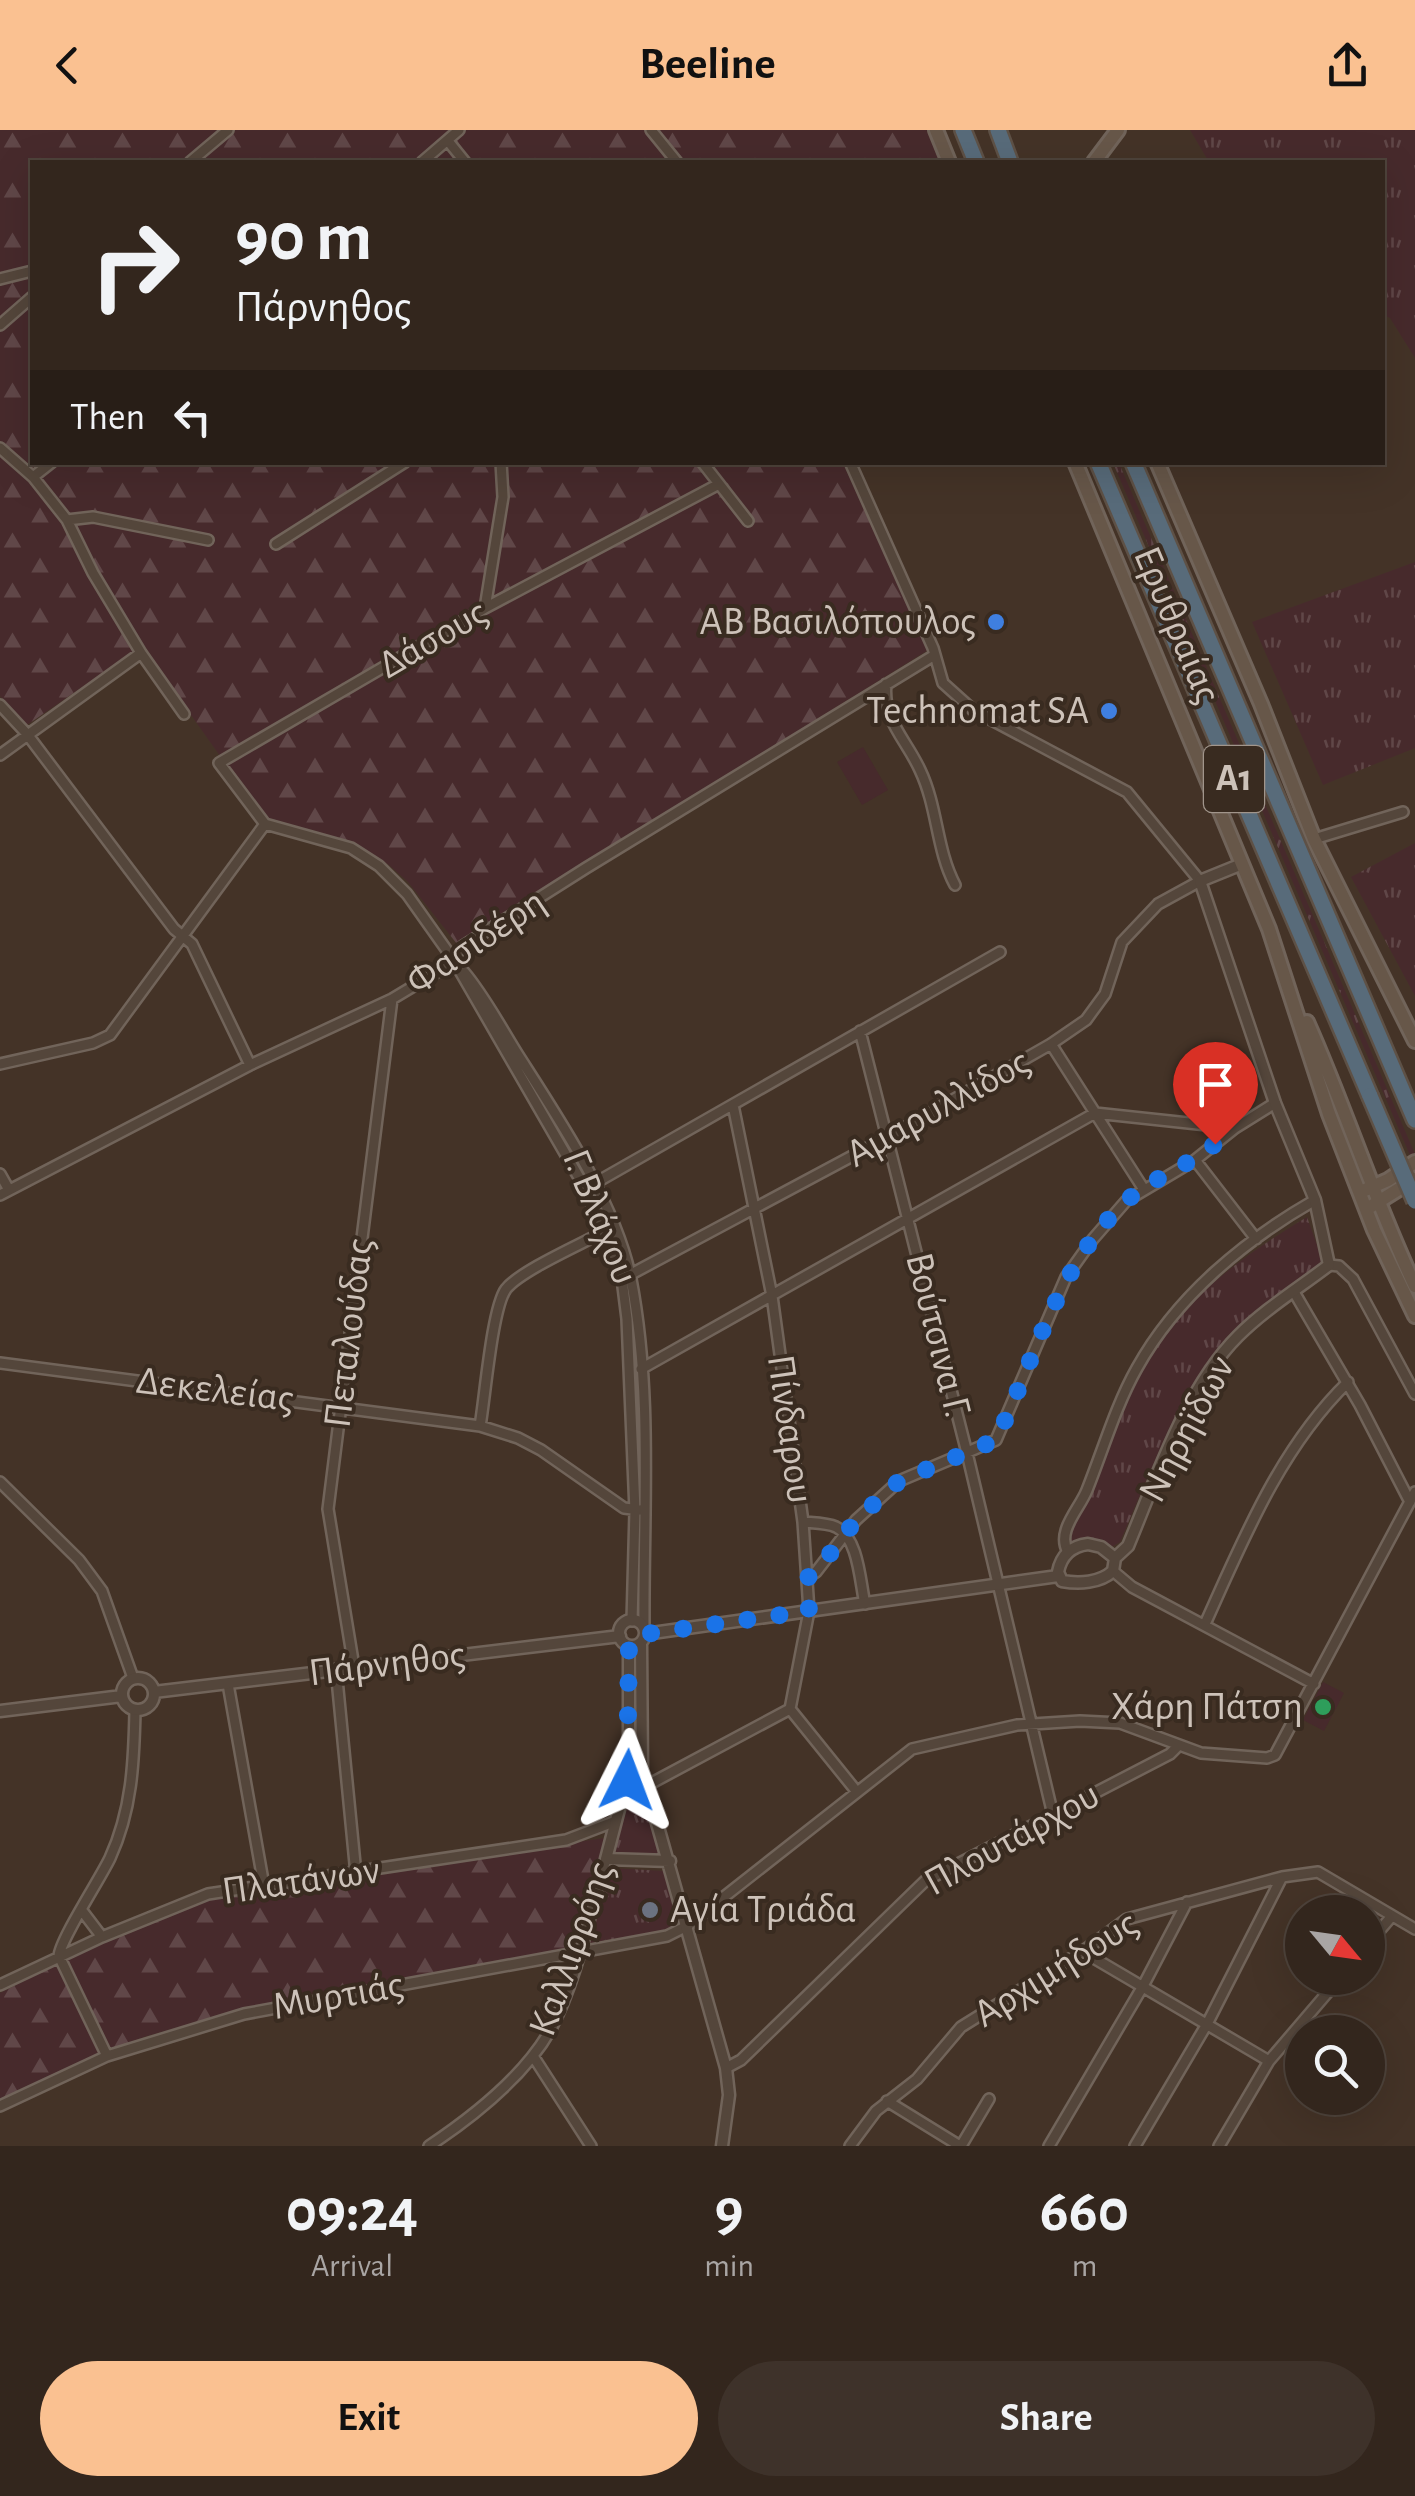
<!DOCTYPE html>
<html lang="en">
<head>
<meta charset="utf-8">
<style>
	body { margin:0; font-family:"Alegreya Sans",sans-serif; background:#3e322a; color:#f1f3f6; height:100vh; display:flex; flex-direction:column; font-size:38px; white-space:nowrap }
	* { box-sizing:border-box; margin:0 }
	p { font-size:32px; color:#a9a5a4 }
	.icon { flex:none; width:55px; height:55px; fill:none; stroke:currentColor; stroke-width:2; stroke-linecap:round; stroke-linejoin:round }
	.map { position:relative; height:2016px; overflow:hidden }
	.side { display:flex; flex-direction:column; background:#33261d; flex:1 }
	.side>* { flex:none }
	.banner { position:absolute; left:30px; top:30px; width:1355px; height:305px; border-radius:0px; box-shadow:0 10px 40px #0002,0 0 0 2px #4e433b; background:#33261d; color:#f1f3f6; overflow:hidden }
	.needle { width:65px; rotate:119deg }
	.buttons { position:absolute; left:1285px; top:1765px; display:grid; gap:20px }
	.buttons a { display:grid; place-items:center; width:100px; height:100px; border-radius:50%; background:#33261d; box-shadow:0 10px 40px #0002,0 0 0 2px #4e433b; font-size:50px }
	.pin { position:absolute; display:grid; place-items:center; width:85px; height:85px; color:#fff; margin:-102px -42px; border-radius:50% 50% 50% 0; rotate:-45deg; box-shadow:0 0 10px #0007 }
	.pin .icon { rotate:45deg }
	.me { position:absolute; width:110px; margin:-55px; rotate:3deg; stroke-linejoin:round; filter:drop-shadow(0 0 8px #0008) }
	.turn { display:flex; align-items:center; gap:35px; height:210px; padding:0 40px; font-size:45px }
	.turn .icon { width:130px; height:130px; stroke-width:2.5 }
	.turn b { display:block; font-size:70px; line-height:85px }
	.then { display:flex; align-items:center; height:95px; padding:0 40px; background:#0003; gap:20px; font-size:38px }
	.eta { display:flex; justify-content:space-evenly; align-items:center; height:170px; text-align:center }
	.eta b { font-size:60px; font-weight:600; line-height:70px }
	.action { display:flex; gap:20px; margin-top:auto; padding:20px 40px }
	.action a { flex:1; height:115px; border-radius:60px; background:#fac191; color:#111; font-size:40px; font-weight:600; line-height:115px; text-align:center }
	.action a+a { background:#3e322a; color:#f1f3f6 }
	header { display:flex; justify-content:space-between; align-items:center; height:130px; padding:0 40px; background:#fac191; color:#111; font-size:45px; font-weight:600 }
	.map>svg:first-child { display:block }
	.grass { fill:url(#grass-tufts) }
	.forest { fill:url(#forest-firs) }
	.pitch { fill:#472a2c }
	.lines { fill:none; stroke-linecap:round; stroke-linejoin:round }
	.minor-casing { stroke:#71645a; stroke-width:14 }
	.tertiary-casing { stroke:#71645a; stroke-width:15 }
	.secondary-casing { stroke:#71645a; stroke-width:18 }
	.motorway-casing { stroke:#5e5146; stroke-width:20 }
	.minor { stroke:#54463b; stroke-width:9 }
	.tertiary { stroke:#54463b; stroke-width:10 }
	.secondary { stroke:#675749; stroke-width:12 }
	.motorway { stroke:#586b7a; stroke-width:15 }
	.motorway-bridge-casing { stroke:#5e5146; stroke-width:20; stroke-linecap:butt }
	.motorway-bridge { stroke:#586b7a; stroke-width:15 }
	.route { stroke:#1a73e8; stroke-width:18; stroke-dasharray:0 32.4 }
	.shop-dot { fill:#3f7fe0; stroke:#392b20; stroke-width:4 }
	.leisure-dot { fill:#2e9e5b; stroke:#392b20; stroke-width:4 }
	.worship-dot { fill:#6b7280; stroke:#392b20; stroke-width:4 }
	.labels { text-anchor:middle; dominant-baseline:central; stroke-width:8; stroke-linejoin:round; paint-order:stroke }
	.shield { fill:#392b20; stroke:#a1958b; stroke-width:2.5 }
	.shield-label { font-size:38px; font-weight:bold; fill:#cdc2b9 }
	.poi-label { font-size:40px; fill:#cdc2b9; stroke:#392b20; text-anchor:end }
	.street-label { font-size:40px; fill:#cdc2b9; stroke:#392b20 }
</style>
</head>
<body>
<header><svg class="icon" aria-label="back" viewBox="0 0 24 24"><path d="M15 5l-7 7 7 7"/></svg>Beeline<svg class="icon" aria-label="share" viewBox="0 0 24 24"><path d="M12 15V3M7 8l5-5 5 5M5 13v7h14v-7"/></svg></header>
<div class="map">
<svg width="1415" height="2016" viewBox="0 0 1415 2016">
	<defs>
		<pattern id="grass-tufts" width="24" height="20" patternUnits="userSpaceOnUse" patternTransform="scale(2.5)"><rect width="24" height="20" fill="#472a2c"/><path d="M3 7l-1-3M5 7V3M7 7l1-3M15 17l-1-3M17 17v-4M19 17l1-3" fill="none" stroke="#604748"/></pattern>
		<pattern id="forest-firs" width="22" height="20" patternUnits="userSpaceOnUse" patternTransform="scale(2.5)"><rect width="22" height="20" fill="#472a2c"/><path d="M5 1l3.5 6h-7zM16 11l3.5 6h-7z" fill="#604748"/></pattern>
	</defs>
	<rect width="100%" height="100%" fill="#443327"/>
	<path class="grass" d="M1190,0H1415V228L1390,188L1383,185L1382,32H1209Z
		M1113,333H1119L1415,1024V1037Z
		M1415,432V618L1323,655L1252,492Z
		M1415,713V866L1351,747Z
		M1307,1087L1323,1132C1295,1153 1263,1173 1239,1199C1182,1257 1152,1338 1120,1412L1110,1418C1094,1405 1092,1408 1072,1415L1070,1403C1105,1347 1117,1278 1151,1222C1186,1166 1252,1120 1307,1087Z
		M637,1649L639,1650L662,1725L612,1724L632,1652Z
		M611,1738L664,1741L679,1795L663,1801L590,1813Z"/>
	<path class="forest" d="M0,0H931L944,32H32V332L843,333L928,520L457,814L408,752L389,735L348,711L264,688L142,516L27,595L0,566Z
		M604,1708L599,1730L568,1819L246,1878L144,1907L0,1969V1863L82,1822L209,1768Z"/>
	<path class="pitch" d="M863,617L888,660L862,675L837,632Z
		M1323,1552L1344,1563L1324,1601L1303,1590Z"/>
	<g class="lines">
		<g class="minor-casing">
			<path id="minor" d="M651,0L677,32
				M448,11L465,32
				M190,32L228,0
				M422,32L459,0
				M0,149L32,141
				M0,195L32,167
				M0,318L33,347L67,390L93,443L141,523L184,584
				M702,332L748,391
				M33,347L52,332
				M67,390L93,387L208,410
				M276,414L405,332
				M485,478L503,367L501,332
				M886,554C882,590 906,609 920,640C938,678 936,719 955,755
				M0,575L27,604L174,799L192,814L250,935
				M0,625L141,523
				M265,694L351,718L379,736L407,764L453,829L585,1058L622,1149L627,1189L635,1381L632,1491
				M265,694L219,633L485,478L719,354
				M1314,709L1403,682
				M464,842C485,867 501,898 518,925C559,989 616,1074 631,1149C653,1263 643,1383 644,1498
				M860,901L967,1323L1053,1685
				M1051,914L1143,1058
				M0,934L93,913L110,905L265,694
				M733,975L772,1166L803,1392L809,1481L790,1579
				M1195,1030L1256,1109
				M0,1044L9,1060
				M590,1056L1000,822
				M0,1065L250,935L392,869L447,836L463,816L586,738L933,526
				M1329,1135L1339,1136L1353,1149L1415,1264
				M622,1149L886,1008L1051,914L1086,890L1105,864L1122,812L1158,774L1200,751L1127,662L973,580L943,553L933,518L850,332
				M1294,1162L1360,1275L1410,1372
				M0,1233L480,1296L518,1308L541,1320L624,1378L640,1380
				M641,1239L1095,983L1235,998
				M480,1296C485,1268 492,1178 506,1159C521,1140 584,1113 607,1100
				M0,1352L79,1430L102,1461L133,1548
				M803,1392C813,1393 827,1393 836,1397C859,1408 860,1453 865,1474
				M1068,1422C1056,1401 1079,1380 1087,1360C1103,1320 1116,1275 1137,1238C1177,1166 1245,1110 1315,1070
				M1113,1441L1132,1457L1314,1554
				M807,1448L816,1442L856,1390L899,1351L996,1310L1066,1147L1093,1109L1126,1071L1195,1030L1235,998L1275,973
				M1205,1494C1243,1410 1280,1318 1348,1252
				M354,1537L328,1379L392,869
				M336,1539L356,1744
				M228,1554L264,1756
				M790,1579L857,1662
				M646,1656L790,1579
				M83,1782L102,1807
				M1368,1814L1392,1786
				M1086,1819L1092,1827L1269,1931
				M0,1855L102,1807L208,1764L566,1710L616,1691
				M107,1926L59,1826C60,1810 100,1749 110,1728C132,1680 134,1632 135,1580
				M533,1926L591,2016
				M726,1938L741,1930L925,1751L1170,1624L1177,1617
				M887,1971L960,2016
				M0,1976L107,1926L244,1884L667,1806L687,1796L912,1619L1017,1595L1080,1591L1120,1593L1201,1623L1267,1628L1275,1625L1415,1362
				M429,2016C474,1986 524,1947 551,1899C577,1850 590,1783 606,1729
				M850,2016L876,1981L917,1949L961,1897L1086,1819L1127,1789L1282,1747L1318,1742L1415,1799
				M961,2016L989,1969
				M1049,2016L1143,1856L1187,1772
				M1135,2016L1207,1894L1282,1747
				M1219,2016L1269,1931L1340,1848"/>
		</g>
		<g class="tertiary-casing">
			<path id="tertiary" d="M1088,1414L1101,1417L1115,1428L1113,1441C1100,1453 1079,1454 1062,1451L1058,1442C1061,1426 1071,1416 1088,1414Z
				M1115,1428L1128,1416C1156,1349 1186,1258 1238,1206C1265,1179 1299,1158 1329,1135L1315,1070L1275,973L1200,751L1242,734
				M619 1503a13 13 0 1 1 26 0a13 13 0 1 1-26 0Z
				M645,1504L1058,1446
				M641,1513L642,1640L726,1938L729,1965L722,2016
				M629,1516V1641L606,1729L670,1731
				M122 1564a16 16 0 1 1 32 0a16 16 0 1 1-32 0Z
				M154,1562L620,1506
				M0,1581L122,1566"/>
		</g>
		<g class="secondary-casing">
			<path id="secondary" d="M936,0L949,32
				M1094,32L1118,0
				M1075,332L1269,799L1329,984L1374,1100L1415,1186
				M1157,332L1261,574L1314,709L1415,911
				M1307,892C1346,979 1374,1070 1415,1156
				M1365,1060L1388,1050L1415,1032
				M1370,1077L1415,1049"/>
		</g>
		<g class="motorway-casing">
			<path id="motorway" d="M963,0L976,32
				M998,0L1010,32
				M1098,332L1370,966
				M1133,332L1415,990"/>
		</g>
		<use href="#minor" class="minor"/>
		<use href="#tertiary" class="tertiary"/>
		<use href="#secondary" class="secondary"/>
		<use href="#motorway" class="motorway"/>
		<g class="motorway-bridge-casing">
			<path id="motorway-bridge" d="M1370,966L1415,1071"/>
		</g>
		<use href="#motorway-bridge" class="motorway-bridge"/>
	</g>
	<g class="lines">
		<path class="route" d="M627,1650L629,1516L639,1514L645,1504L809,1481L807,1448L816,1442L856,1390L899,1351L996,1310C1035,1229 1057,1137 1124,1073C1151,1048 1187,1037 1215,1014"/>
	</g>
	<g class="shop-dot">
		<circle cx="996" cy="492" r="10"/>
		<circle cx="1109" cy="581" r="10"/>
	</g>
	<circle class="leisure-dot" cx="1323" cy="1577" r="10"/>
	<circle class="worship-dot" cx="650" cy="1780" r="10"/>
	<g class="labels">
		<rect class="shield" x="1204" y="616" width="60" height="66" rx="8"/>
		<g class="shield-label">
			<text x="1234" y="649">Α1</text>
		</g>
		<g class="poi-label">
			<text x="976" y="492">ΑΒ Βασιλόπουλος</text>
			<text x="1089" y="581">Technomat SA</text>
			<text x="1303" y="1577">Χάρη Πάτση</text>
			<text x="670" y="1780" text-anchor="start">Αγία Τριάδα</text>
		</g>
		<g class="street-label">
			<text transform="translate(1177 495) rotate(67)">Ερυθραίας</text>
			<text transform="translate(433 509) rotate(-30)">Δάσους</text>
			<text transform="translate(476 812) rotate(-34)">Φασιδέρη</text>
			<text transform="translate(938 978) rotate(-29)">Αμαρυλλίδος</text>
			<text transform="translate(600 1087) rotate(68)">Γ. Βλάχου</text>
			<text transform="translate(349 1203) rotate(-83)">Πεταλούδας</text>
			<text transform="translate(938 1205) rotate(76)">Βούτσινα Γ.</text>
			<text transform="translate(215 1260) rotate(7)">Δεκελείας</text>
			<text transform="translate(790 1299) rotate(82)">Πίνδαρου</text>
			<text transform="translate(1187 1299) rotate(-62)">Νηρηϊδων</text>
			<text transform="translate(387 1534) rotate(-7)">Πάρνηθος</text>
			<text transform="translate(1012 1709) rotate(-29)">Πλουτάρχου</text>
			<text transform="translate(301 1751) rotate(-8)">Πλατάνων</text>
			<text transform="translate(572 1819) rotate(-70)">Καλλιρρόης</text>
			<text transform="translate(1056 1839) rotate(-32)">Αρχιμήδους</text>
			<text transform="translate(338 1866) rotate(-10)">Μυρτιάς</text>
		</g>
	</g>
</svg>
<div class="buttons">
<a><svg class="needle" viewBox="-14 -14 28 28"><path d="M0-13l5 13h-10z" fill="#e53935"/><path d="M0 13l5-13h-10z" fill="#a9a5a4"/></svg></a>
<a><svg class="icon" aria-label="search" viewBox="0 0 24 24"><circle cx="10" cy="10" r="6"/><path d="M15 15l6 6"/></svg></a>
</div>
<div class="pin" style="left:1215px;top:1014px;background:#d93025"><svg class="icon" aria-label="arrive" viewBox="0 0 24 24"><path d="M6 21V4h12l-3 4 3 4H6"/></svg></div>
<svg class="me" style="left:627px;top:1650px" viewBox="-20 -20 40 40"><path d="M0-17L14 15 0 8-14 15z" fill="#1a73e8" stroke="#fff" stroke-width="4"/></svg>
<div class="banner">
<div class="turn"><svg class="icon" aria-label="right" viewBox="0 0 24 24"><path d="M7 20v-9h11M14 6l5 5-5 5"/></svg><div><b>90 m</b>Πάρνηθος</div></div>
<div class="then">Then<svg class="icon" aria-label="left" viewBox="0 0 24 24"><path d="M17 20v-9H6M10 6l-5 5 5 5"/></svg></div>
</div>
</div>
<section class="side">
<div class="eta">
<div><b>09:24</b><p>Arrival</p></div>
<div><b>9</b><p>min</p></div>
<div><b>660</b><p>m</p></div>
</div>
<div class="action"><a>Exit</a><a>Share</a></div>
</section>
</body>
</html>
